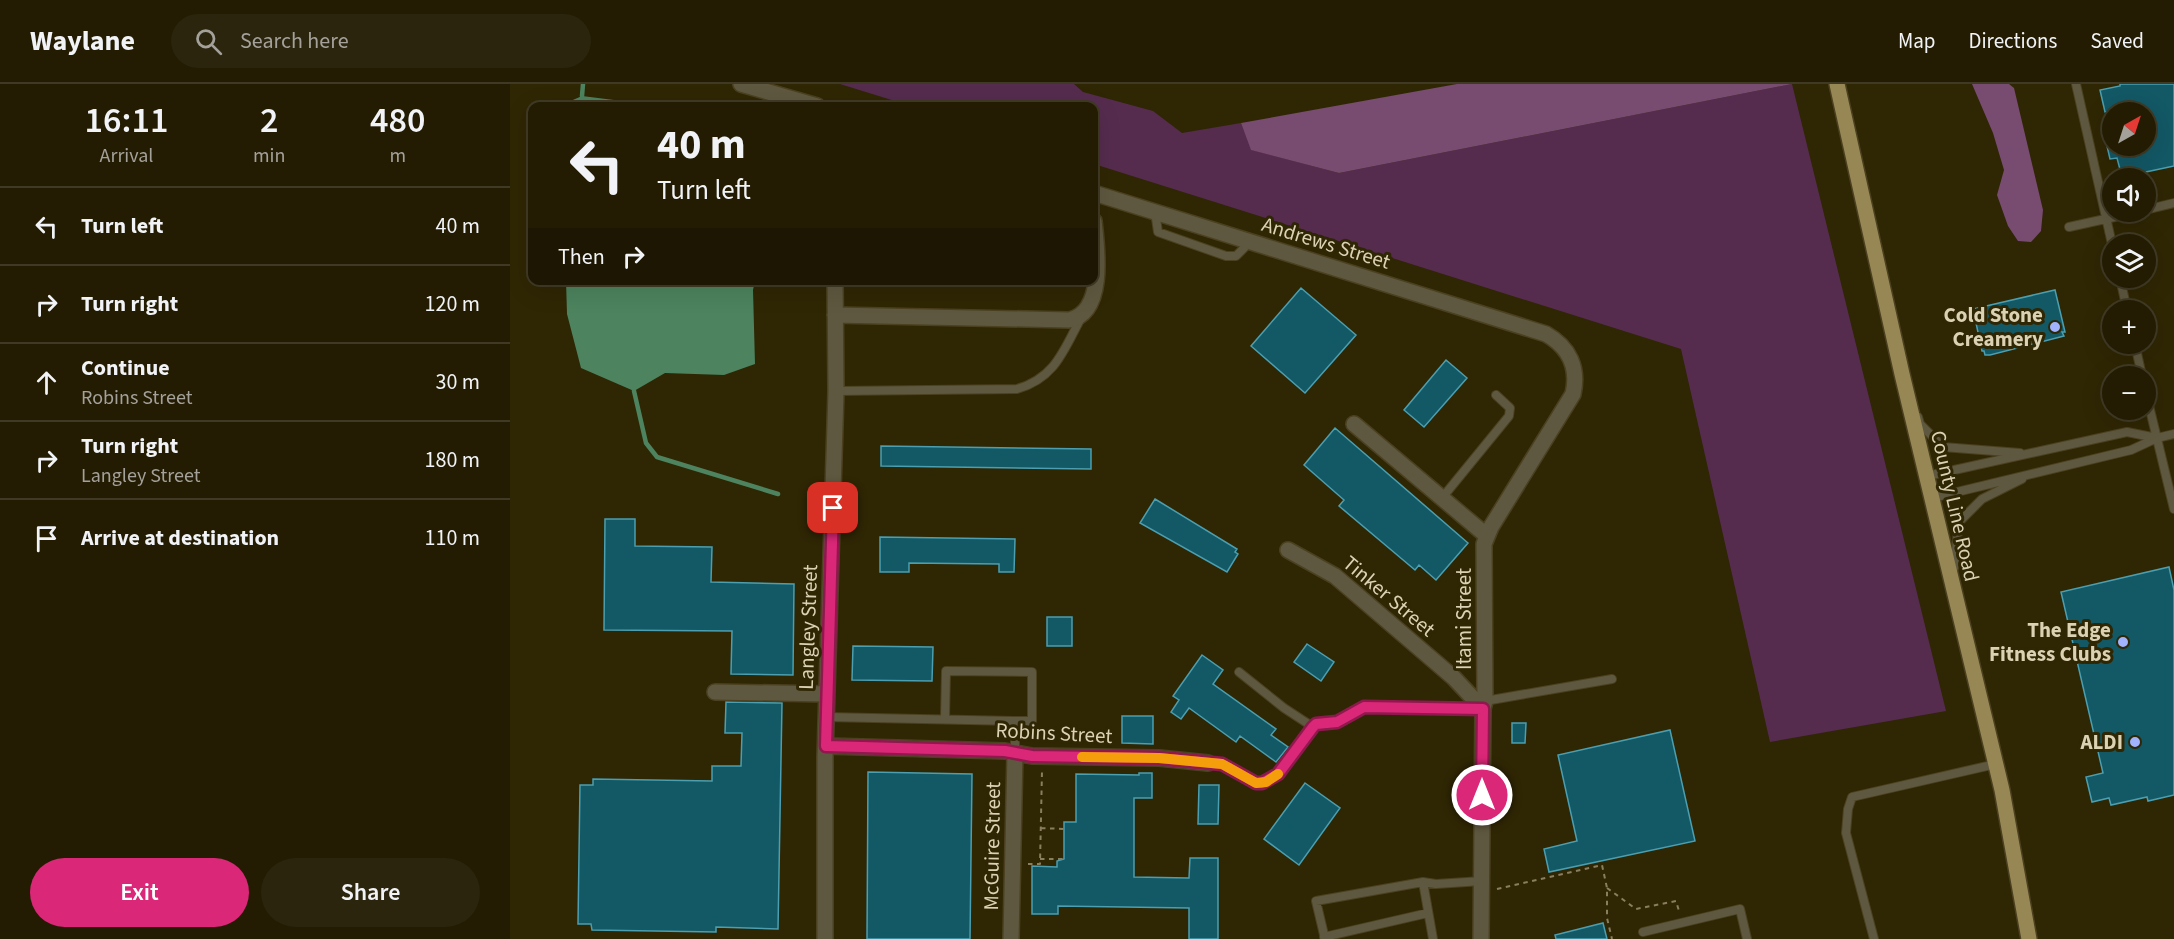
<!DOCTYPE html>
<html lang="en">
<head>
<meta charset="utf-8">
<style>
	body { margin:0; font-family:"Source Sans 3",sans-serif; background:#2b250d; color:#f1f3f6; height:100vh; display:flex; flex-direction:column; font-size:22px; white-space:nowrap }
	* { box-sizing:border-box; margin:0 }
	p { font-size:20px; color:#a3a19a }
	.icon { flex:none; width:33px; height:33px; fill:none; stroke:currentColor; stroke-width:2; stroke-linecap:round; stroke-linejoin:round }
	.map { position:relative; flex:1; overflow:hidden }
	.drawer { display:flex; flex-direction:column; background:#231c03; width:510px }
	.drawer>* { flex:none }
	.top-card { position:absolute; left:18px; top:18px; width:570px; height:183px; border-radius:12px; box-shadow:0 6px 24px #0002,0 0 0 2px #403a25; background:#231c03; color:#f1f3f6; overflow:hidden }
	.needle { width:39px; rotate:39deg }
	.fabs { position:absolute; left:1592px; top:18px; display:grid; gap:12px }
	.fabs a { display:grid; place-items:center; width:54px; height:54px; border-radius:50%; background:#231c03; box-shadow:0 6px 24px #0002,0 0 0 2px #403a25; font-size:30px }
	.pin { position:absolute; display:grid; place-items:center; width:51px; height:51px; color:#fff; margin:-26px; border-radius:12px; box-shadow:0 3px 9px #0006 }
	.me { position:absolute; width:66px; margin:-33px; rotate:0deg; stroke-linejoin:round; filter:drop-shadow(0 0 4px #0008) }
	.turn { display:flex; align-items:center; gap:21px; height:126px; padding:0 30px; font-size:27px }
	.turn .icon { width:78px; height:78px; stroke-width:2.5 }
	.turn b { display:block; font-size:42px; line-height:51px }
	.then { display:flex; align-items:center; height:57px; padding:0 30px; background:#0003; gap:12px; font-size:22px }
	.eta { display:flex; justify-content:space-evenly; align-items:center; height:102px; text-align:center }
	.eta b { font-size:36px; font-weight:600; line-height:42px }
	.primary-button { display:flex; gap:12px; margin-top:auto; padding:12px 30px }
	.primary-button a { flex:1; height:69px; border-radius:36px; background:#db2777; color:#fff; font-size:24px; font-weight:600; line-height:69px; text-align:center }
	.primary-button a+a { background:#2b250d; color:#f1f3f6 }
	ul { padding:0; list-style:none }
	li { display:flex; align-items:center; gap:18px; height:78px; padding:0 30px; border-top:2px solid #403a25 }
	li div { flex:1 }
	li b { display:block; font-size:22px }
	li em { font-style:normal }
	header { display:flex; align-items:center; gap:36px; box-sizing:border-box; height:84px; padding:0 30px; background:#231c03; border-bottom:2px solid #403a25 }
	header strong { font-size:28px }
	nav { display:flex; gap:33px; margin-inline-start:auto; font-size:21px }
	.search { width:420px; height:54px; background:#2b250d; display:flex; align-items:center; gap:15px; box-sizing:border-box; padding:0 21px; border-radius:33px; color:#a3a19a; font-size:22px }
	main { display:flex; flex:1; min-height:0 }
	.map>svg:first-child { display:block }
	.green { fill:#552c4e }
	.forest { fill:#784b70 }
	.water { fill:#4d835e }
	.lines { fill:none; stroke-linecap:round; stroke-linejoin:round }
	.stream { stroke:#4d835e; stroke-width:4.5 }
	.building { fill:#135865; stroke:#4b9fb0; stroke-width:1.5 }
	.service-casing { stroke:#4b4120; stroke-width:10 }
	.minor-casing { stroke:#4b4120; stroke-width:18 }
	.primary-casing { stroke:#4b4120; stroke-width:18 }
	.path { stroke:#897f5f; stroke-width:2; stroke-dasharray:4.5 4.5; stroke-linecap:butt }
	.service { stroke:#5f5840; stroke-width:8 }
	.minor { stroke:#5f5840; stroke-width:15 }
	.primary { stroke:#978754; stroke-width:15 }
	.route-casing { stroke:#8e194d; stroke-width:15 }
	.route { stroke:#db2777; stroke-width:10 }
	.slow { stroke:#f59e0b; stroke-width:10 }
	.poi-dot { fill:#a1b3fd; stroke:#2f2604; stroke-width:2 }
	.labels { text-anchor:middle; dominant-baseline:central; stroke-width:6; stroke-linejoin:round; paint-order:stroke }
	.street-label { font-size:21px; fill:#dbd1b3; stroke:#2f2604 }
	.poi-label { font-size:21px; font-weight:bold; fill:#dbd1b3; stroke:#2f2604; text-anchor:end }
</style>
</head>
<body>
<header>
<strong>Waylane</strong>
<div class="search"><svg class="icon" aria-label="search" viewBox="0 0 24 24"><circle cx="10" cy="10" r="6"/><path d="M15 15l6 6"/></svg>Search here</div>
<nav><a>Map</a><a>Directions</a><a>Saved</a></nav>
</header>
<main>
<section class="drawer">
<div class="eta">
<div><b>16:11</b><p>Arrival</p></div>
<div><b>2</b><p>min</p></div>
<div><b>480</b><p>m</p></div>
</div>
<ul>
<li><svg class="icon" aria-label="left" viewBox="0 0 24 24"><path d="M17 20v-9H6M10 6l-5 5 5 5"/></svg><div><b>Turn left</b></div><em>40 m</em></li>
<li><svg class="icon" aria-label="right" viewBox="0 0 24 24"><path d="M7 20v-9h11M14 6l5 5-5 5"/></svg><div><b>Turn right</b></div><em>120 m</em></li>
<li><svg class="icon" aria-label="ahead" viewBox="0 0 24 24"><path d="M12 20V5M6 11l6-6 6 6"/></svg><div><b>Continue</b><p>Robins Street</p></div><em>30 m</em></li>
<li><svg class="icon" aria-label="right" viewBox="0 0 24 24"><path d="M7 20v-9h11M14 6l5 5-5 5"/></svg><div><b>Turn right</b><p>Langley Street</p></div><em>180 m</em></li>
<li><svg class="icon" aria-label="arrive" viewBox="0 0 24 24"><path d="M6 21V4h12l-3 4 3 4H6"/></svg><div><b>Arrive at destination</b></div><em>110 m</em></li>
</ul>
<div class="primary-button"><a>Exit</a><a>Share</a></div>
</section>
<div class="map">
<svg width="1664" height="855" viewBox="0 0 1664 855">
	<rect width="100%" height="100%" fill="#2f2604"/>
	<path class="green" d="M330,0H564L573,8L643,27L672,49L731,39L742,66L829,89L1282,0L1436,627L1260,658L1171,265L584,80V22H401Z"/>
	<path class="forest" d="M947,0H1282L829,89L741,66L731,39Z
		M1462,0H1499L1504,4L1533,126L1531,147L1521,158L1508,157L1498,142L1487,111L1494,86L1483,49Z"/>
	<path class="water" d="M72,12L152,22H49Z
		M56,197H245L243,206L245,280L214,291L155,289L124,307L71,284L57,230Z"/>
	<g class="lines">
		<path class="stream" d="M72,12L73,0
			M124,307L136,359L147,373L268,410"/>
	</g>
	<path class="building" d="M1610,0H1664V82L1612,93L1607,74L1600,75L1597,62H1635V28H1595L1590,6L1610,2Z
		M791,204L846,251L795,309L741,262Z
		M1545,206L1555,248H1552L1554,252L1480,271H1475L1474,267H1472L1463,225Z
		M936,276L957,294L914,343L894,326Z
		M825,344L958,459L926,496L909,481L905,486L829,422L834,416L794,381Z
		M371,362L581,365V385L371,382Z
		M645,415L727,465L725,468L728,470L717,488L630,439Z
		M95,435H125V462L202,463L201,498L284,500L283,591L221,590L222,547L94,546Z
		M370,453L505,455L504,488H489V480L399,479V488H370Z
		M1659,483L1664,506V711L1638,717L1637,713L1601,721L1599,714L1582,718L1576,693L1593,689L1551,508Z
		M537,533H562V562H537Z
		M797,560L824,578L811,597L784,578Z
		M343,562L423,563L422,597L342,596Z
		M692,571L713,586L703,600L766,645L761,651L778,663L766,678L730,652L726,658L679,624L671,635L661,628L669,616L663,612Z
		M216,618L272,619L268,845L206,843V848L82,846L81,840H68L70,701H83V695L202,697V682H231L232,649H215Z
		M612,632H643V660L612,659Z
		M1002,639H1016L1015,659H1002Z
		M1160,646L1185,757L1039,788L1034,765L1067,757L1048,671Z
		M358,688L462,690L460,855H357Z
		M629,689H642V714H624V793L679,794L680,774H708V855H679V824L548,822V830H522V782L547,783V777L554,775V738H566V690L629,691Z
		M795,699L830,724L789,781L754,755Z
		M689,701H709L708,740H688Z
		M1093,839L1097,855H1046L1045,851Z"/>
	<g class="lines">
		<g class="service-casing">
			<path id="service" d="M1566,0L1602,160
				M1635,126L1664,119
				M645,128L648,148L716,172H726L741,157
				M1559,143L1627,128
				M1610,194L1617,226
				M1625,260L1632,292
				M1635,305L1664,425
				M326,307L507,305C546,294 554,265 572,232
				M1408,333L1410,340L1433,363L1510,369
				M1417,392L1617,348L1647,354
				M932,414L999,332L1000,324L986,311
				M1422,414L1621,366L1647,354L1664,350
				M1444,484L1449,438L1472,415L1512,395
				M729,588L774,624L803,643
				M975,617L1102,595
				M316,633L505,637H522V588L436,587L435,635
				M505,637V669
				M698,679L715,681L746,699H752L768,690L798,646L806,640L827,637L854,623L971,625
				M913,798L923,855
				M1133,848L1230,825L1237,855
				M814,853L918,829
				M815,855L806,817L913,798L926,800L972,797
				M1364,855L1336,749L1338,725L1342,713L1486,680"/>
		</g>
		<g class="minor-casing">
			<path id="minor" d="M231,0L307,22
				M584,109L1036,250C1059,263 1069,284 1063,310L981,443L974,460L975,617L973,625L971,855
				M325,231L559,236C596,229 587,164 584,137
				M844,340L977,452
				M778,466L825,492L944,594L973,625
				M205,608L316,610
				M316,662L495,667L522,672L649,674L698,679
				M315,855V673L326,307L325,196
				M501,855L505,669"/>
		</g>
		<g class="primary-casing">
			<path id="primary" d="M1327,0L1392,290L1492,706L1519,855"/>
		</g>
		<path class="path" d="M531,744L554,745
			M530,775H554
			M518,780H530L532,687
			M1097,804L1126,825L1166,817L1169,827
			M987,805L1092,781L1097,804V834L1102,855"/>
		<use href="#service" class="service"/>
		<use href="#minor" class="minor"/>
		<use href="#primary" class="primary"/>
	</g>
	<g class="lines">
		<g class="route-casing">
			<path id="route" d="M323,424L316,662L495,667L522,672L649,674L712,680L746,699H752L768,690L803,643L806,640L827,638L854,623L973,625L972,711"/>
		</g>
		<use href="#route" class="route"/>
		<path class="slow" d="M572,673L649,674L712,680L746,699L756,698L768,690"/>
	</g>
	<g class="poi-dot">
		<circle cx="1545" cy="243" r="6"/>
		<circle cx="1613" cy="558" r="6"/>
		<circle cx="1625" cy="658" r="6"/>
	</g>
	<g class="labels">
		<g class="street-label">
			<text transform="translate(816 159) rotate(17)">Andrews Street</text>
			<text transform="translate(1445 422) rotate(77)">County Line Road</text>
			<text transform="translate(879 512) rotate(40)">Tinker Street</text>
			<text transform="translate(954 535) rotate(-90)">Itami Street</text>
			<text transform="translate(298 543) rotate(-88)">Langley Street</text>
			<text transform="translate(544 649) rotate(3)">Robins Street</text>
			<text transform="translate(482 762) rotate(-89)">McGuire Street</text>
		</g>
		<g class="poi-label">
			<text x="1533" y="231">Cold Stone<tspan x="1533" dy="24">Creamery</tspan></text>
			<text x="1601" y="546">The Edge<tspan x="1601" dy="24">Fitness Clubs</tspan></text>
			<text x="1613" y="658">ALDI</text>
		</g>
	</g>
</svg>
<div class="fabs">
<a><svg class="needle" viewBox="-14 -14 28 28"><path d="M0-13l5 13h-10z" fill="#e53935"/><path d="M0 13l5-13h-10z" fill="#a3a19a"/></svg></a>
<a><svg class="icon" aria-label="sound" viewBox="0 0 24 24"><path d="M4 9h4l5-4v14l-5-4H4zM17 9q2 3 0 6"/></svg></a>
<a><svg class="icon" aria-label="layers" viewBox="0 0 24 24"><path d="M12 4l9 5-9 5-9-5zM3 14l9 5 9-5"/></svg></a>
<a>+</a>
<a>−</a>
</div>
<div class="pin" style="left:323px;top:424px;background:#d93025"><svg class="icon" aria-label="arrive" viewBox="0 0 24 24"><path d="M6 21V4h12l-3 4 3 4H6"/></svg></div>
<svg class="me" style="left:972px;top:711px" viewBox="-20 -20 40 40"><circle r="17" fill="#db2777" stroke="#fff" stroke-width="3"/><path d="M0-11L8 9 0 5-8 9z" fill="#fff"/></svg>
<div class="top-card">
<div class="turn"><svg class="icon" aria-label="left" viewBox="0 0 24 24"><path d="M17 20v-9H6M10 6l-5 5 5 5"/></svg><div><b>40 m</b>Turn left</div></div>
<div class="then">Then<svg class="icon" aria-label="right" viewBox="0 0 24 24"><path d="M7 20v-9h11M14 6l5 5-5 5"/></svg></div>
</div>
</div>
</main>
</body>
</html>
